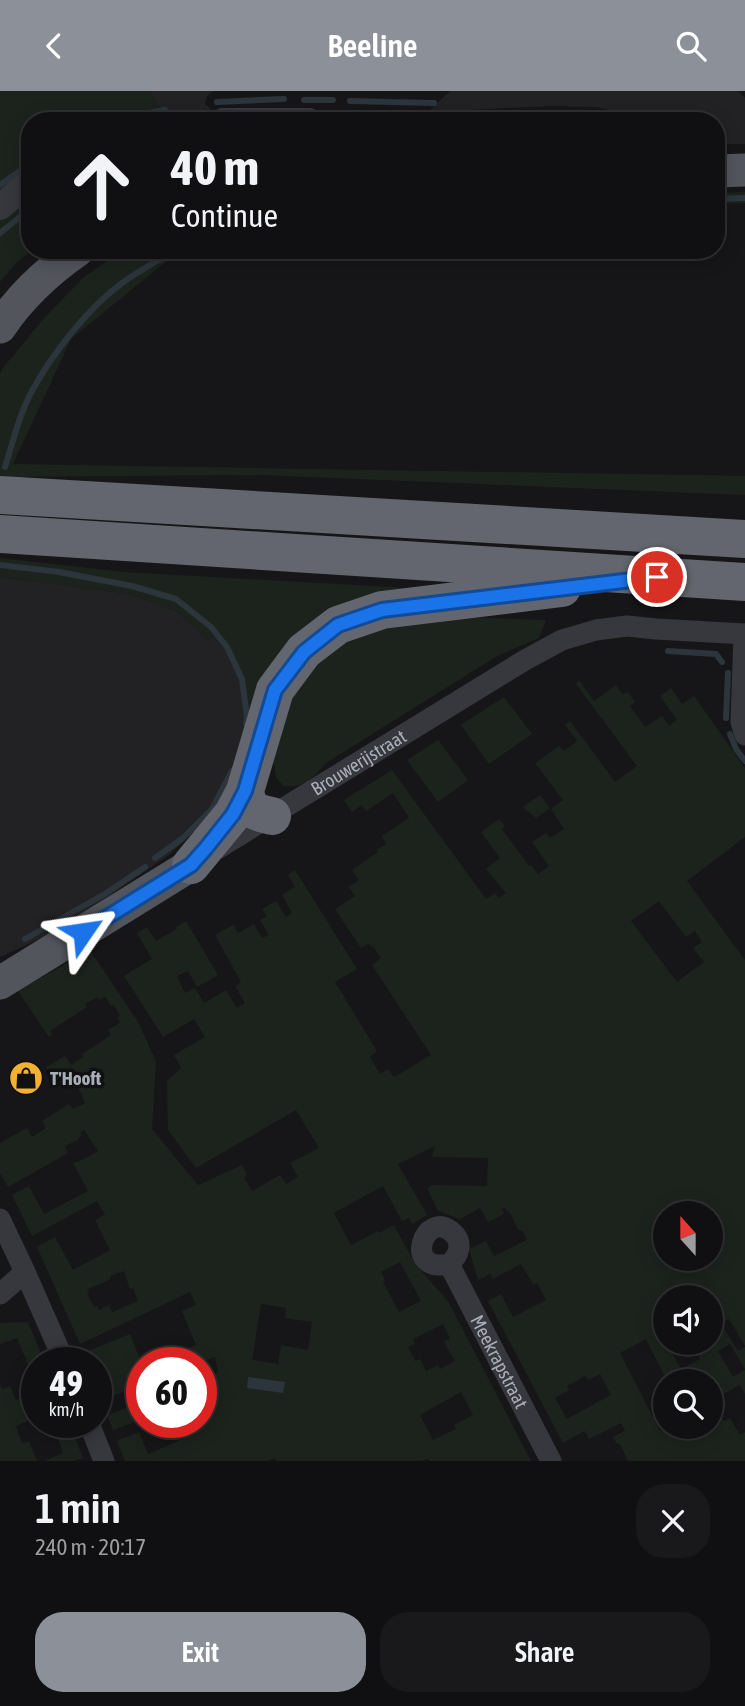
<!DOCTYPE html>
<html lang="en">
<head>
<meta charset="utf-8">
<style>
	body { margin:0; font-family:"Asap Condensed",sans-serif; background:#19191b; color:#f1f3f6; height:100vh; display:flex; flex-direction:column; font-size:26px; white-space:nowrap }
	* { box-sizing:border-box; margin:0 }
	p { font-size:23px; color:#9c9d9f }
	.icon { flex:none; width:38px; height:38px; fill:none; stroke:currentColor; stroke-width:2; stroke-linecap:round; stroke-linejoin:round }
	.map { position:relative; height:1370px; overflow:hidden }
	.details { display:flex; flex-direction:column; background:#101012; flex:1 }
	.details>* { flex:none }
	.top-card { position:absolute; left:21px; top:21px; width:704px; height:147px; border-radius:28px; box-shadow:0 4px 18px #0003,0 0 0 2px #303032; background:#101012; color:#f1f3f6; overflow:hidden }
	.needle { width:46px; rotate:339deg }
	.fabs { position:absolute; left:653px; top:1110px; display:grid; gap:14px }
	.fabs a { display:grid; place-items:center; width:70px; height:70px; border-radius:50%; background:#101012; box-shadow:0 4px 18px #0003,0 0 0 2px #303032; font-size:35px }
	.speed { position:absolute; left:21px; top:1256px; display:flex; gap:14px; font-size:35px; font-weight:700; text-align:center }
	.speed>* { display:grid; place-content:center; width:91px; height:91px; border-radius:50%; background:#101012; box-shadow:0 4px 18px #0003,0 0 0 2px #303032; line-height:1 }
	.speed small { font-size:18px; font-weight:400 }
	.speed .limit { border:10px solid #d22; background:#fff; color:#111 }
	.pin { position:absolute; display:grid; place-items:center; width:60px; height:60px; color:#fff; margin:-30px; border:4px solid #fff; border-radius:50%; box-shadow:0 2px 7px #0007 }
	.me { position:absolute; width:77px; margin:-38px; rotate:58deg; stroke-linejoin:round; filter:drop-shadow(0 0 5px #0008) }
	.turn { display:flex; align-items:center; gap:24px; height:147px; padding:0 35px; font-size:32px }
	.turn .icon { width:91px; height:91px; stroke-width:2.5 }
	.turn b { display:block; font-size:49px; line-height:60px }
	.round { display:grid; place-items:center; flex:none; width:74px; height:74px; border-radius:28px; background:#19191b }
	.summary { display:flex; align-items:center; justify-content:space-between; height:119px; padding:0 35px }
	h1 { font-size:42px; font-weight:600; line-height:52px }
	.button { display:flex; gap:14px; margin-top:auto; padding:14px 35px }
	.button a { flex:1; height:80px; border-radius:28px; background:#8c9099; color:#fff; font-size:28px; font-weight:600; line-height:80px; text-align:center }
	.button a+a { background:#19191b; color:#f1f3f6 }
	header { display:flex; justify-content:space-between; align-items:center; height:91px; padding:0 35px; background:#8c9099; color:#fff; font-size:32px; font-weight:600 }
	.map>svg:first-child { display:block }
	.built { fill:#222225 }
	.green { fill:#1c231d; fill-rule:evenodd }
	.water { fill:#2c353c }
	.lines { fill:none; stroke-linecap:round; stroke-linejoin:round }
	.stream { stroke:#2c353c; stroke-width:6 }
	.minor { stroke:#37383d; stroke-width:21 }
	.tertiary { stroke:#37383d; stroke-width:26 }
	.primary { stroke:#53555c; stroke-width:33 }
	.motorway { stroke:#63666e; stroke-width:38 }
	.route-casing { stroke:#114b97; stroke-width:18 }
	.route { stroke:#1a73e8; stroke-width:12 }
	.labels { text-anchor:middle; dominant-baseline:central; stroke-width:7; stroke-linejoin:round; paint-order:stroke }
	.street-label { font-size:19px; fill:#a8adb8; stroke:#111113 }
	.poi-label { font-size:19px; font-weight:bold; fill:#a8adb8; stroke:#111113; text-anchor:start }
</style>
</head>
<body>
<header><svg class="icon" aria-label="back" viewBox="0 0 24 24"><path d="M15 5l-7 7 7 7"/></svg>Beeline<svg class="icon" aria-label="search" viewBox="0 0 24 24"><circle cx="10" cy="10" r="6"/><path d="M15 15l6 6"/></svg></header>
<div class="map">
<svg width="745" height="1370" viewBox="0 0 745 1370">
	<rect width="100%" height="100%" fill="#161618"/>
	<path class="built" d="M150,0H213L207,5L205,13L212,19L163,24Z
		M450,0H738L745,7V53H716V30H634L624,23L597,16L550,15L428,21Z
		M0,486L131,503L178,521L208,550L219,539L246,599L253,636L217,719L169,764L57,840L0,866Z"/>
	<path class="green" d="M0,0H150L163,24L146,30H30V80L0,100Z
		M745,101V112L716,113V102Z
		M30,107V159H32L16,172L0,191V129L17,114Z
		M123,159H192L168,169L71,248L13,373L745,385V404L260,384L0,386V283L2,278L45,226L84,186Z
		M0,467L124,481L408,497L343,519L253,636L246,599L219,540L208,550L178,521L131,503L0,486Z
		M460,526L546,529L539,547L497,565L326,672C312,688 305,697 283,695L276,686L272,661L288,597L354,539Z
		M579,589L594,610L616,594L623,604L628,601L635,611L630,615L645,636L662,625L669,635L677,629L660,605L671,597L682,613L694,605L745,677V746L687,790L745,869V1255L729,1228L720,1231L738,1260L745,1256V1278L730,1253L718,1260L733,1286L745,1279V1303L740,1294L712,1309L724,1330L730,1327L740,1344L745,1341V1370H628L620,1353H617L613,1346L625,1340L621,1332L589,1348L585,1340L563,1352L488,1210L501,1203L513,1226L546,1209L537,1192L533,1193L521,1173L493,1188L490,1183L478,1189L469,1158L486,1150L494,1165L527,1149L522,1139L519,1140L509,1120L507,1121L505,1116L502,1118L504,1123L488,1131L480,1117L460,1128L438,1120L427,1097L432,1094L487,1095L488,1067L432,1066L435,1055L398,1073L427,1124L412,1133L409,1127L402,1130L383,1095L334,1122L351,1154L378,1140L379,1142L394,1134L414,1171L449,1212L531,1370H429L428,1368L421,1370H276L275,1367L268,1370H125L117,1350L139,1341L148,1363L190,1345L184,1332H201V1287L218,1281L215,1266L199,1272H149L196,1254L182,1220L196,1214L190,1201L80,1253L37,1156L55,1146L73,1179L110,1159L95,1129L105,1124L97,1110L32,1145L12,1104L29,1095L44,1123L88,1100L73,1072L80,1070L98,1060L84,1039L80,1041L82,1045L78,1047V1049L65,1055L68,1062L8,1096L0,1082V1052L27,1037L32,1046L46,1037L42,1030L69,1013L73,1018L85,1012L82,1006L83,1005L72,988L63,993V995L59,997L46,976L65,965L71,974L83,966L82,963L111,944L108,939L120,932L118,927L120,925L114,914L111,915L105,905L99,909L97,906L85,913L87,916L50,940L52,944L49,946L18,900L90,859L138,931L156,970L152,1038L198,1094L242,1074L247,1083L244,1087L252,1100L280,1084L286,1093L298,1086L290,1072L319,1057L296,1019L196,1077L168,1039L167,990L181,977L174,964L205,946L194,928L163,946L124,885L152,868L137,842L147,836L156,850L177,838L176,836L186,830L218,884L197,896L188,880L177,885L185,902L195,897L204,912L226,899L237,917L245,912L235,895L241,891L215,844L233,834L238,842L254,833L262,847L269,844L260,829L267,825L262,818L276,810L286,826L292,822L282,804L295,796L288,784L295,779L357,878L335,891L377,960L370,966L380,983L388,978L394,986L431,964L372,874L381,867L373,855L371,856L369,852L361,857L335,818L355,805L349,796L359,789L352,779L378,761L377,759L386,753L382,745L409,727L393,702L366,720L362,714L352,721L344,709L392,679L486,808L495,802L499,807L506,802L486,778L500,767L481,741L499,728L505,735L502,738L529,775L531,774L538,783L549,775L532,751L546,742L550,747L564,738L551,718L563,709L535,672L559,655L564,660L577,650L565,634L570,630L615,691L637,675L576,593ZM659,810L686,846L695,840L702,851L693,857L704,871L677,891L631,830ZM665,1122H710V1167H665ZM400,1171L421,1210L399,1221L383,1191L385,1189L381,1181ZM124,1180L130,1198L133,1197L138,1210L112,1221L109,1214L99,1219L97,1215L94,1216L87,1202L89,1201L88,1198L111,1188L110,1185ZM665,1206H710V1251H697L703,1261L698,1264L700,1268L681,1278L666,1251H665L662,1244L665,1242ZM261,1213L286,1217L285,1227L312,1231L308,1259L281,1254L278,1273L252,1269ZM443,1233L450,1247L444,1251L455,1270L440,1278L438,1274L426,1280L420,1268L415,1270L408,1256L415,1253L413,1248ZM646,1248L667,1290H710V1335H670L660,1340L620,1262ZM600,1283L611,1304L567,1328L555,1307L569,1299L567,1295L585,1285L588,1289ZM461,1301L473,1324L454,1334L456,1338L433,1349L420,1324Z
		M504,606L532,643L489,673L461,634Z
		M438,649L468,689L438,711L407,669Z
		M540,704L550,717L536,727L523,716Z
		M28,1231L45,1272H37V1295L17,1247L0,1253V1232Z
		M130,1243L142,1273V1294L101,1309L96,1297V1272H87L83,1262Z
		M0,1293L2,1298L10,1295L16,1309L37,1301V1326L16,1335L22,1352L29,1350L37,1370H0Z
		M142,1311V1328L113,1339L107,1324Z
		M53,1332H69L83,1367L74,1370H44L63,1362Z"/>
	<path class="water" d="M248,1286L285,1291L283,1302L247,1297Z"/>
	<g class="lines">
		<path class="stream" d="M304,9H333
			M350,10L434,12
			M217,11L284,8
			M122,30L139,24L165,19
			M0,94L30,73
			M716,108L745,107
			M0,142L30,118
			M5,376C13,351 19,324 32,300C52,263 88,217 122,192C139,180 158,169 177,159
			M0,474L59,481L132,495L176,508L211,536L227,556L242,588L247,626L246,633
			M668,560L716,563L722,571
			M726,627L728,582
			M730,643L736,658L745,670
			M155,767L183,747L212,718L232,680
			M25,848L105,803L145,776"/>
		<g class="minor">
			<path d="M744,543L741,631L745,644"/>
			<path id="s1" d="M217,758L525,569L562,549L596,539L627,535L656,538L745,543"/>
			<path d="M0,1128L25,1181L65,1272"/>
			<path id="s2" d="M449,1173C402,1183 424,1117 452,1141C464,1151 459,1165 449,1173L551,1370"/>
			<path d="M0,1203L25,1181"/>
			<path d="M89,1332L104,1370"/>
		</g>
		<path class="tertiary" d="M223,30H309
			M0,116L20,99L30,93"/>
		<path class="primary" d="M716,80L745,79
			M0,236C20,206 48,180 78,159
			M0,892L191,774"/>
		<path class="motorway" d="M0,404L745,448
			M0,443L745,491
			M245,700C248,719 254,721 272,725
			M191,774L233,723L245,700L275,599L304,560L338,534L382,519L562,497"/>
	</g>
	<g class="lines">
		<g class="route-casing">
			<path id="route" d="M83,841L191,774L206,757L233,723L245,700L275,599L304,561L338,534L382,519L657,486"/>
		</g>
		<use href="#route" class="route"/>
	</g>
	<defs>
		<g id="shop-disc" transform="scale(1.75)"><circle r="9.5" fill="#f2b134" stroke="#111113"/><path d="M-5-2.5h2.3a2.7 3.5 0 0 1 5.4 0H5L5.5 6h-11ZM-1.5-2.5h3a1.5 2.3 0 0 0-3 0Z" fill="#111"/></g>
	</defs>
	<g fill-rule="evenodd">
		<use href="#shop-disc" x="26" y="987"/>
	</g>
	<g class="labels">
		<g class="street-label">
			<text stroke="none"><textPath href="#s1" startOffset="166">Brouwerijstraat</textPath></text>
			<text stroke="none"><textPath href="#s2" startOffset="229">Meekrapstraat</textPath></text>
		</g>
		<g class="poi-label">
			<text x="50" y="987">T'Hooft</text>
		</g>
	</g>
</svg>
<div class="fabs">
<a><svg class="needle" viewBox="-14 -14 28 28"><path d="M0-13l5 13h-10z" fill="#e53935"/><path d="M0 13l5-13h-10z" fill="#9c9d9f"/></svg></a>
<a><svg class="icon" aria-label="sound" viewBox="0 0 24 24"><path d="M4 9h4l5-4v14l-5-4H4zM17 9q2 3 0 6"/></svg></a>
<a><svg class="icon" aria-label="search" viewBox="0 0 24 24"><circle cx="10" cy="10" r="6"/><path d="M15 15l6 6"/></svg></a>
</div>
<div class="speed"><div>49<small>km/h</small></div><div class="limit">60</div></div>
<div class="pin" style="left:657px;top:486px;background:#d93025"><svg class="icon" aria-label="arrive" viewBox="0 0 24 24"><path d="M6 21V4h12l-3 4 3 4H6"/></svg></div>
<svg class="me" style="left:83px;top:841px" viewBox="-20 -20 40 40"><path d="M0-17L14 15 0 8-14 15z" fill="#1a73e8" stroke="#fff" stroke-width="4"/></svg>
<div class="top-card">
<div class="turn"><svg class="icon" aria-label="ahead" viewBox="0 0 24 24"><path d="M12 20V5M6 11l6-6 6 6"/></svg><div><b>40 m</b>Continue</div></div>
</div>
</div>
<section class="details">
<div class="summary"><div><h1>1 min</h1><p>240 m · 20:17</p></div><a class="round"><svg class="icon" aria-label="close" viewBox="0 0 24 24"><path d="M6 6l12 12M18 6L6 18"/></svg></a></div>
<div class="button"><a>Exit</a><a>Share</a></div>
</section>
</body>
</html>
